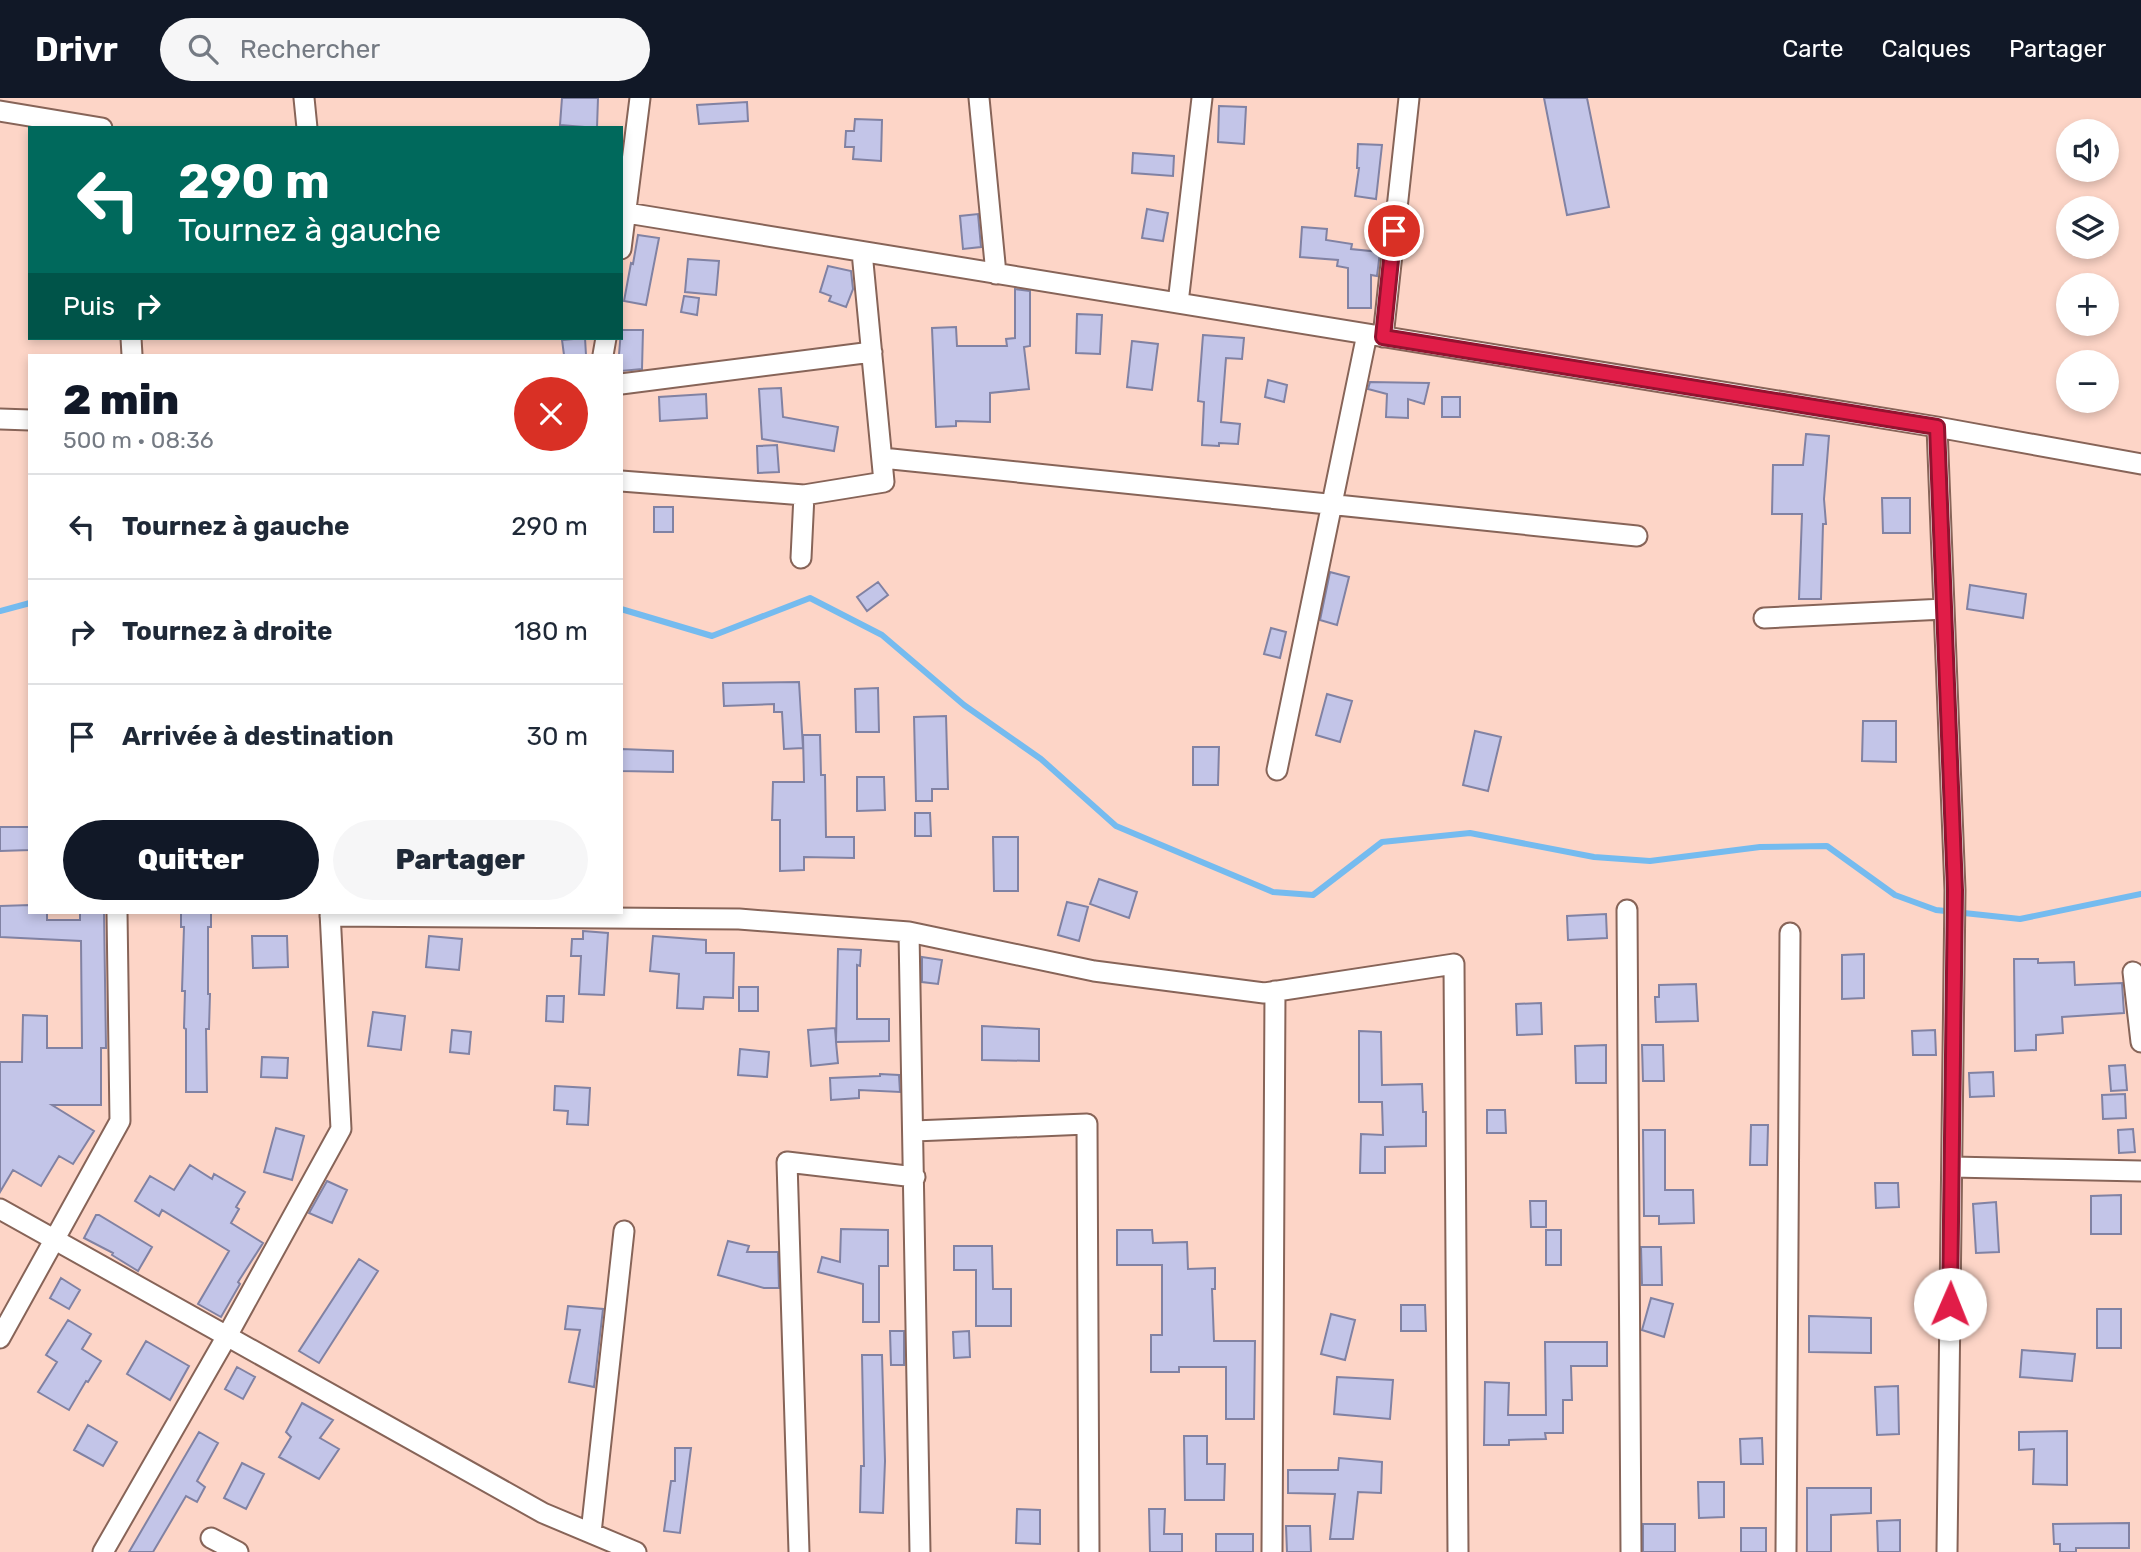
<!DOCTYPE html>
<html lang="fr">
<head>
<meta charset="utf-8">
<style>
	body { margin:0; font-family:Rubik,sans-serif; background:#f6f6f7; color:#1f2937; height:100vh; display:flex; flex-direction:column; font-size:26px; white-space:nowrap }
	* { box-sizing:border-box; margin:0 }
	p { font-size:23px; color:#747a83 }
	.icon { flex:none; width:38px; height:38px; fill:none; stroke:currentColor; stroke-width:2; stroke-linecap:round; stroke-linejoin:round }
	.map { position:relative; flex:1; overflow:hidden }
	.details { position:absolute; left:28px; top:256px; width:595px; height:560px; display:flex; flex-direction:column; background:#fff; border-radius:0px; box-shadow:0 4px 10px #0003 }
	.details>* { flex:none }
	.hud { position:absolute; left:28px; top:28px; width:595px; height:214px; border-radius:0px; box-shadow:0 4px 10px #0003; background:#00695c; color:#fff; overflow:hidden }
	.controls { position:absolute; left:2056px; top:21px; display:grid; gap:14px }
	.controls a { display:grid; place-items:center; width:63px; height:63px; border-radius:50%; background:#fff; box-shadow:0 4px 10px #0003; font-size:35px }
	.pin { position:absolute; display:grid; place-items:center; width:60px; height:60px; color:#fff; margin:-30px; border:4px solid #fff; border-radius:50%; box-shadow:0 2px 7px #0007 }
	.me { position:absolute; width:77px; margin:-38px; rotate:1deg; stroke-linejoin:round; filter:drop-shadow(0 0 5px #0008) }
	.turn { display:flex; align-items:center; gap:24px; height:147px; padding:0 35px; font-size:32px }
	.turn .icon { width:91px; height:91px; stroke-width:2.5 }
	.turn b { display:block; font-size:49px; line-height:60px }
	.then { display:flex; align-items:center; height:66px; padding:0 35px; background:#0003; gap:14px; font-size:26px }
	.round { display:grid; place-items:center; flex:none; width:74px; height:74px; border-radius:37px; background:#f6f6f7 }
	.summary { display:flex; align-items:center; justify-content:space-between; height:119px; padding:0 35px }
	h1 { font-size:42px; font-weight:800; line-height:52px; color:#111827 }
	.action { display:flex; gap:14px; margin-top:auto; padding:14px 35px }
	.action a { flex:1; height:80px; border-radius:42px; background:#111827; color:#fff; font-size:28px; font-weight:800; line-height:80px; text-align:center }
	.action a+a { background:#f6f6f7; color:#1f2937 }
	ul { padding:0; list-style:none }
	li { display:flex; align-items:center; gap:21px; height:105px; padding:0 35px; border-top:2px solid #e0e1e3 }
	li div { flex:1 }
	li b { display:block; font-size:26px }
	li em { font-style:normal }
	header { display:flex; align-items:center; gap:42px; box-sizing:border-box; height:98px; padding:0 35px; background:#111827; color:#fff }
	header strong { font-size:33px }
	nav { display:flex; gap:38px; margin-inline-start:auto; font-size:24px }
	.search { width:490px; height:63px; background:#f6f6f7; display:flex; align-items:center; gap:18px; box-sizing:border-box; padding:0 24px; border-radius:38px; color:#747a83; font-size:26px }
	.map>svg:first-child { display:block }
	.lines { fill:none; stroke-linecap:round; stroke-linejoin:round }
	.stream { stroke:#75bbef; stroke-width:6 }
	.building { fill:#c3c5e8; stroke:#8182a3; stroke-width:2 }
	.street-casing { stroke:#876458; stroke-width:23 }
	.street { stroke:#fff; stroke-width:19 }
	.route-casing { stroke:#92132f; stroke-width:18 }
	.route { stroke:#e11d48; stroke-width:12 }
</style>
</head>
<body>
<header>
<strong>Drivr</strong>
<div class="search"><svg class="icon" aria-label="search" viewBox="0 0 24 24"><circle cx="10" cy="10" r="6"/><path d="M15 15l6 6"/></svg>Rechercher</div>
<nav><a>Carte</a><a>Calques</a><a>Partager</a></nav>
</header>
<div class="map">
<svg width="2141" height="1454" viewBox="0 0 2141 1454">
	<rect width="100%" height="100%" fill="#fdd5c7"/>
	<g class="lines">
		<path class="stream" d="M621,511L712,538L810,500L882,537L964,607L1041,661L1116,728L1273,794L1313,797L1382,744L1470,735L1594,759L1650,763L1760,749L1827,748L1895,797L1936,812L2020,821L2141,796
			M0,513L30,505"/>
	</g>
	<path class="building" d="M562,0H598L597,30L560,27Z
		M1544,0H1587L1609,109L1567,117Z
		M747,4L748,23L699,26L697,7Z
		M1219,8L1246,9L1244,46L1218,44Z
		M855,21L882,22L881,63L853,61L854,49H845L846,33H854Z
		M1358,46L1382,47L1376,101L1355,98L1359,70H1357Z
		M1133,55L1174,58L1173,78L1132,75Z
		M1147,111L1168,115L1163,143L1142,140Z
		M978,116L981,149L963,151L960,118Z
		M1302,129L1327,131L1326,142L1352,146L1351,151L1380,154L1377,178L1371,177V210H1348V170L1337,168L1338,162L1300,159Z
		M638,137L659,140L646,207L624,203L631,165L633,166Z
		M688,161L719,163L716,197L685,194Z
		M828,168L851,173L853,191L846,209L829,203L831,198L820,194Z
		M1015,191L1030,193V248L1024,249L1029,291L990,295V324L956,323V328L936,329L932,230L956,229L957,248H1007L1006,241L1015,240Z
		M684,198L699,200L697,217L681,214Z
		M1077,216L1102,217L1100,256L1076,255Z
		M621,232H643L642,271L621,273V257H619Z
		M1203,237L1244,240L1242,261L1226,260L1221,324L1240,326L1238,346L1219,345V348L1202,347L1204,304L1198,303Z
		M585,240L586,257H564L562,242Z
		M1132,243L1158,246L1152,292L1127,289Z
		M1268,282L1287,287L1284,304L1265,299Z
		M1370,284L1429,285L1424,306L1408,301V320L1386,319L1387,296L1368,291Z
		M781,290L783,319L838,329L834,353L762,341L759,291Z
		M706,296L707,320L660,323L659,299Z
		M1442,299H1460V319H1442Z
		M1806,336L1829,338L1824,401L1826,426H1823L1821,501H1799L1802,416H1772L1773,367H1803Z
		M777,347L779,374L758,375L757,348Z
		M1882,400H1910V435H1883Z
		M654,409H673V434H654Z
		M1330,474L1349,479L1337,527L1320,522Z
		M878,484L888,497L867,513L857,499Z
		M1970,487L2026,496L2023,520L1967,511Z
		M1271,530L1286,534L1280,560L1264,556Z
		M799,584L803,650L784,651L782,614H774V606L724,608L723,585Z
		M878,590L879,634H856L855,591Z
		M1327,596L1352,603L1340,644L1316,637Z
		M946,618L948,691H932V703H916L914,619Z
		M1863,623H1896V664L1862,663Z
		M1475,633L1501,639L1488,693L1463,687Z
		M803,637H820L821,677H825L826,739H854V760L804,759V772L780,773V722H772L773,684H804Z
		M1193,649H1219L1218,687H1193Z
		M621,651L673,653V674L621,673Z
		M857,679H884L885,712L857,713Z
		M915,715H930L931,738H915Z
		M0,729H30V752L0,753Z
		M993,739H1018V793H994Z
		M1099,781L1137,794L1129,820L1090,806Z
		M1067,804L1088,809L1079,843L1058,837Z
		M30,807V814H47V822H80V814H104L106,950H101V1007H52L94,1033L73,1066L59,1058L41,1088L13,1072L0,1094V964H22L23,917L47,918V950H82L81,843L0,839V808Z
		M181,814H211V829H208V896H210L209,931H206L207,994H186V931L184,930L185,893H182L184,829H181Z
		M1606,816L1607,840L1568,842L1567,818Z
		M583,833L608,835L604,897L579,896L581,858H571L572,841H583Z
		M252,838H287L288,869L253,870Z
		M429,838L462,841L459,872L426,869Z
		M653,838L706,842V855H734L733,900L704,899L703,911L677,910L679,876L650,873Z
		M838,851L861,852L860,868L857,867V921H889V943L836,944L838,965L811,968L808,932L835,930L836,943Z
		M1864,856V900L1842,901V857Z
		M922,859L942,862L938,886L922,884Z
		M2014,861H2038V865L2074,864L2075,887L2122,885L2124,915L2062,919L2063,935L2036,937V952L2015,953Z
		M1696,886L1698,923L1656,924L1655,899H1659V887Z
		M739,889H758V913H739Z
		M547,898H564L563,924L546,923Z
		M1541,905L1542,936L1517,937L1516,906Z
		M373,914L405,918L401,952L368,948Z
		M982,928L1039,931V963L982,962Z
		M452,932L471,934L469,956L450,954Z
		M1935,932L1936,957H1913L1912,933Z
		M1359,933L1381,934L1382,987L1422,986L1423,1014H1426V1048L1385,1049V1075H1360L1361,1036L1383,1037L1382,1004H1359Z
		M1606,947V985H1576L1575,948Z
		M1642,947H1663L1664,983H1643Z
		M740,951L769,954L767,979L738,977Z
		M262,959L288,960L287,980L261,979Z
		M2125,967L2127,992L2111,993L2109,968Z
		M1993,974L1994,998L1970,999L1969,975Z
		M880,976L899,977L900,994L859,992V1000L831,1002L830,980L880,978Z
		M555,988L590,990L588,1027L567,1026L568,1013L554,1012Z
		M2125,996L2126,1020L2103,1021L2102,997Z
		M1487,1012H1505L1506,1035H1487Z
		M1751,1027H1768L1767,1067H1750Z
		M276,1030L304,1038L292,1082L264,1074Z
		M2133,1031L2135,1054L2119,1055L2118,1032Z
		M1643,1032H1665V1092H1693L1694,1125L1659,1126V1118H1644Z
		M190,1067L212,1081L214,1076L245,1094L236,1109L239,1111L231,1125L263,1145L238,1184L240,1186L221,1219L198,1206L229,1153L162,1112L159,1118L135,1103L150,1078L174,1092Z
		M327,1083L347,1092L332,1125L309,1115Z
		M1875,1085H1898L1899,1109L1876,1110Z
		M2121,1097V1136H2091V1098Z
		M1530,1103H1546V1129H1531Z
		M1996,1104L1999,1154L1976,1155L1973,1106Z
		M96,1117H99L152,1149L138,1173L112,1157L113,1155L84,1140Z
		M841,1131L888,1132V1168H879V1224H863V1186L818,1174L822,1159L840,1164Z
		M1117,1132H1152L1153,1145L1187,1144L1188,1171L1215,1170V1191H1212L1214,1243H1255L1254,1321H1226V1269H1179V1274H1151V1237H1162V1167H1117Z
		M1546,1132H1561V1167H1546Z
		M728,1143L749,1148L747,1154H778L779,1190H764L718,1177Z
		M954,1148H992L993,1191H1011V1228H976V1172H954Z
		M1641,1149H1661L1662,1187H1642Z
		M359,1161L378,1173L319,1265L299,1253Z
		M61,1180L80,1192L69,1211L50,1200Z
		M1651,1200L1673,1206L1664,1239L1642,1232Z
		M1401,1207H1425L1426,1233H1401Z
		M568,1208L603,1211L594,1289L569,1284L580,1232L565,1231Z
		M2097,1211H2121V1250H2097Z
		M1331,1216L1355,1222L1345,1262L1321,1256Z
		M1809,1218L1871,1220V1255L1809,1254Z
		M68,1222L91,1236L82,1251L101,1263L88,1284L86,1283L69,1312L38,1294L57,1264L46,1257Z
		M890,1233H904V1267H891Z
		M969,1233L970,1259L954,1260L953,1234Z
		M146,1243L189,1268L170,1302L127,1276Z
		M1545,1244H1607V1268H1571L1572,1302H1563V1335H1545L1546,1341L1509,1342V1347H1484L1485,1284L1509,1285L1508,1317H1546Z
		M2022,1252L2075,1256L2072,1283L2020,1279Z
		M862,1257H882L885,1363L883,1415L860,1414L861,1368H864Z
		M237,1269L255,1279L243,1301L225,1291Z
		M1337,1279L1393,1282L1390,1321L1334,1316Z
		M1898,1288L1899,1336L1877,1337L1875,1289Z
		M302,1305L333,1322L320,1340L339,1351L319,1381L279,1359L291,1339L286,1334Z
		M88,1327L117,1344L103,1368L74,1352Z
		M2067,1333V1387L2033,1386L2034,1351L2019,1352V1334Z
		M199,1334L218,1345L197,1383L205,1389L197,1404L186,1398L153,1454H129Z
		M1184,1338H1207V1366H1225L1224,1402H1185Z
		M1762,1340L1763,1366H1741L1740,1341Z
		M675,1350H691L680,1435L664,1433L671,1383H675Z
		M1339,1360L1382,1364L1381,1395L1358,1394L1353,1441H1330L1335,1396L1288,1395V1372H1338Z
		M242,1365L264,1376L246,1411L224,1400Z
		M1698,1384H1724V1419L1699,1420Z
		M1807,1390H1871V1415L1831,1417V1454H1807Z
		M1017,1411L1040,1412V1446L1016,1445Z
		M1149,1411H1165L1164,1436H1182V1454H1150Z
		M1900,1422V1454H1878L1877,1423Z
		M2129,1425V1450H2076V1454H2060V1446H2054L2053,1426Z
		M1643,1426H1675V1454H1643Z
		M1286,1428H1310L1311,1454H1287Z
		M1741,1430H1766V1454H1741Z
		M1216,1436H1253V1454H1216Z"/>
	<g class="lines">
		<g class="street-casing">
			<path id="street" d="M304,0L307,30
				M979,0L996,176
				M0,13L102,30
				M621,114L1937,329L2141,366
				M621,151L640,0
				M1178,205L1202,0
				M1383,239L1409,0
				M131,240L132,257
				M603,257L606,240
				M621,286L872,254
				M0,321L30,322
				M1937,329L1955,792L1947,1454
				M882,360L1637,438
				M621,383L804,397L801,460
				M804,397L884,384L862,154
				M1764,520L1944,511
				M1277,672L1367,236
				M1627,812L1631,1454
				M330,818L739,821L909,834L1094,873L1264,895L1454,866L1458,1454
				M909,834L920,1454
				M2133,874L2141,944
				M914,1033L1087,1026L1089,1454
				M1952,1069L2141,1073
				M0,1111L543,1415L636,1454
				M0,1240L120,1023L117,814
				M591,1435L624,1133
				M211,1440L238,1454
				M103,1454L227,1238L341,1031L330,814
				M799,1454L787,1064L915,1079
				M1272,1454L1275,893
				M1786,1454L1790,835"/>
		</g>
		<use href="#street" class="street"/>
	</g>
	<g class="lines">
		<g class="route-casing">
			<path id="route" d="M1394,133L1383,239L1937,329L1955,792L1950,1206"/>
		</g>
		<use href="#route" class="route"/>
	</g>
</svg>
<div class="controls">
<a><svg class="icon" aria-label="sound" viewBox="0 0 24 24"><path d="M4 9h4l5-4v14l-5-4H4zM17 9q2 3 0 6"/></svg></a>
<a><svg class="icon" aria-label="layers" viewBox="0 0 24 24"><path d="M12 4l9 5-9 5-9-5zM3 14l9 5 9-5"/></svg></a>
<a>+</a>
<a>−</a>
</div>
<div class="pin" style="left:1394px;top:133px;background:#d93025"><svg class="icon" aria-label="arrive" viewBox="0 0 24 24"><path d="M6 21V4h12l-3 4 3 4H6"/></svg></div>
<svg class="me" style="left:1950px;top:1206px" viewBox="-20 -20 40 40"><circle r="19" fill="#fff"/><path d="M0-13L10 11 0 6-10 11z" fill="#e11d48"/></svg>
<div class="hud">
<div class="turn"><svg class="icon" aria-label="left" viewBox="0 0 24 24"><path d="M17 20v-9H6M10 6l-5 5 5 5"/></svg><div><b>290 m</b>Tournez à gauche</div></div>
<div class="then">Puis<svg class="icon" aria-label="right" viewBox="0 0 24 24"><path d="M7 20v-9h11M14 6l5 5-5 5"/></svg></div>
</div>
<section class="details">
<div class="summary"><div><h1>2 min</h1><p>500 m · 08:36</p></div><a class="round" style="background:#d93025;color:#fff"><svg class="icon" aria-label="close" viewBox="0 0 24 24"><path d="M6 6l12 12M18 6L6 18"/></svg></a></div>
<ul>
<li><svg class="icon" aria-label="left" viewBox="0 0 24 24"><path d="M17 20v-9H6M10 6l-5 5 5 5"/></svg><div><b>Tournez à gauche</b></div><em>290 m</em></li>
<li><svg class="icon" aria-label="right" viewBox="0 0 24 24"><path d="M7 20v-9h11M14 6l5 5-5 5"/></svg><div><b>Tournez à droite</b></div><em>180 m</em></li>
<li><svg class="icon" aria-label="arrive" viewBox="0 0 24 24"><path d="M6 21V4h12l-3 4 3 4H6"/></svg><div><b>Arrivée à destination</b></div><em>30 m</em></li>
</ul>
<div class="action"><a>Quitter</a><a>Partager</a></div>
</section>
</div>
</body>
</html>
